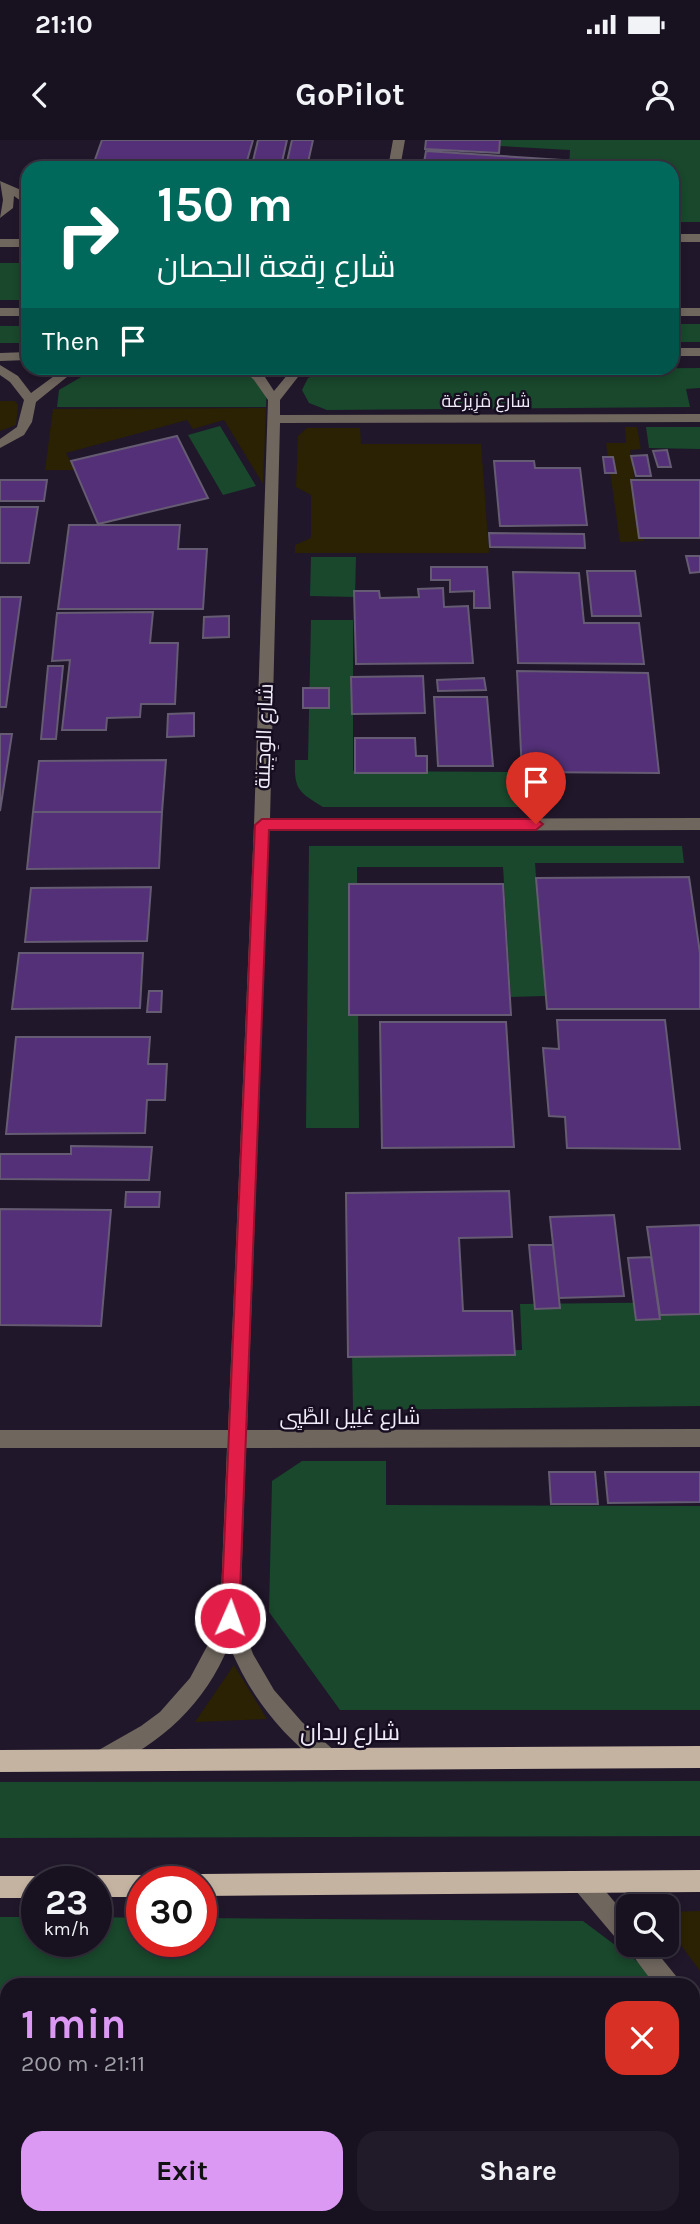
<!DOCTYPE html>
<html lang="en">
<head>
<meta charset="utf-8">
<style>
	body { margin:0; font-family:Karla,Cairo,sans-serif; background:#211a29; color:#f1f3f6; height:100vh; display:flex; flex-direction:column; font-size:26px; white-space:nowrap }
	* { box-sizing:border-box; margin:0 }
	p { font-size:23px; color:#9f9da5 }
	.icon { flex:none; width:38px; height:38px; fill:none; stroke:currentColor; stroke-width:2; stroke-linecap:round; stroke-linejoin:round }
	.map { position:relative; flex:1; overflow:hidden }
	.drawer { position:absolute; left:0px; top:1838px; width:700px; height:247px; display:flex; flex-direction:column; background:#181120; border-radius:21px 21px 0 0; box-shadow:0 4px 10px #0003,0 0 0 2px #36313e }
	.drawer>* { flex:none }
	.guide { position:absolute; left:21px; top:21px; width:658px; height:214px; border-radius:21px; box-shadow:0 4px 10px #0003,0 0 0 2px #36313e; background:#00695c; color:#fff; overflow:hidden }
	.tools { position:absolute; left:616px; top:1754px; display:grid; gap:14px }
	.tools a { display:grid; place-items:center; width:63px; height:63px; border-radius:14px; background:#181120; box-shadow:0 4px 10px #0003,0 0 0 2px #36313e; font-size:35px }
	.speed { position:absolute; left:21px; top:1726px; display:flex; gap:14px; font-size:35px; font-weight:700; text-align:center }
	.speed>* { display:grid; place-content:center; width:91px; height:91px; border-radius:50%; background:#181120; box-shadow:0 4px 10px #0003,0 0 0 2px #36313e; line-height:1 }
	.speed small { font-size:18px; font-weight:400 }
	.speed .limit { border:10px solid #d22; background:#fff; color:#111 }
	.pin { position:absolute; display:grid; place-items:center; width:60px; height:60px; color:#fff; margin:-72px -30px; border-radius:50% 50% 50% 0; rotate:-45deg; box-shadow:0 0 7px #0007 }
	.pin .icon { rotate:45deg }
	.me { position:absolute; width:77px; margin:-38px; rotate:2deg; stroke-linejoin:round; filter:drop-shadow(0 0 5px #0008) }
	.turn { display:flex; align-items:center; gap:24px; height:147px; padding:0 21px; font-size:32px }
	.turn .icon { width:91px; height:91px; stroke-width:2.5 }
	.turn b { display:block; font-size:49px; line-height:60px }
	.then { display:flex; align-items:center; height:66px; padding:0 21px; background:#0003; gap:14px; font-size:26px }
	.round { display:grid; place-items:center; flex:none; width:74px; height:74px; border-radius:21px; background:#211a29 }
	.summary { display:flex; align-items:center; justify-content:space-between; height:119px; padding:0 21px }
	h1 { font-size:42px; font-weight:700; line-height:52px; color:#dc99f4 }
	.action { display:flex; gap:14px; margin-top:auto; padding:14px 21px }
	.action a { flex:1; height:80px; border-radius:21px; background:#dc99f4; color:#111; font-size:28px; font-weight:700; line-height:80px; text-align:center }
	.action a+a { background:#211a29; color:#f1f3f6 }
	.status { display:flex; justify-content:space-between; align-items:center; height:49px; padding:0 35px; background:#181120; direction:ltr }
	.status svg { height:19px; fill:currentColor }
	header { display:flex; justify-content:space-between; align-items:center; height:91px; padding:0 21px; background:#181120; font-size:32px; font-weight:700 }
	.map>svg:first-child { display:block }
	.green { fill:#19482c }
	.sand { fill:#2a2202 }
	.building { fill:#533077; stroke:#655b72; stroke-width:2 }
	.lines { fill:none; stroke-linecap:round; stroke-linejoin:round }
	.path { stroke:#7a7383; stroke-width:5; stroke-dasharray:6 4.5; stroke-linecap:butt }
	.minor { fill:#6f675e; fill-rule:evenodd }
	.major { fill:#c4b3a1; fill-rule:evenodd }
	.route { fill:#e11d48; stroke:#92132f; stroke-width:2 }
	.labels { text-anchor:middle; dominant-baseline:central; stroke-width:5; stroke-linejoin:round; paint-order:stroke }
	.far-street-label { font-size:18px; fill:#f1ecf9; stroke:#160e20 }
	.street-label { font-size:21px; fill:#f1ecf9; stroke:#160e20 }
	.near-street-label { font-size:24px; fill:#f1ecf9; stroke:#160e20 }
</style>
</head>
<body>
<div class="status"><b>21:10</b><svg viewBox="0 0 49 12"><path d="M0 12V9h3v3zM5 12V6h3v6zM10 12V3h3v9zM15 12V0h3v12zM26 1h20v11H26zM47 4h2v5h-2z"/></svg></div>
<header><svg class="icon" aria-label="back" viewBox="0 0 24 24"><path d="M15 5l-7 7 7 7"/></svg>GoPilot<svg class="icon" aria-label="person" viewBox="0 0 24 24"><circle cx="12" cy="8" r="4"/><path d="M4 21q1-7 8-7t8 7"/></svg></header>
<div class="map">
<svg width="700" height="2084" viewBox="0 0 700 2084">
	<rect width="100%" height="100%" fill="#20172a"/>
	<path class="green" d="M501,0H700V82H672V28H569L570,10L500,6Z
		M0,123H28V160H0Z
		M672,184H700V202H672Z
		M0,186H28V203H0Z
		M700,228V248L686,249L690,267L327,270L309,263L302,250L308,238L326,231Z
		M252,229L267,246L266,267H57L59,250L93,230Z
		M220,286L256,346L223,355L188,295Z
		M646,287H700V309L649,308Z
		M311,417H356L355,457L310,456Z
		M311,480H353V631L519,632L522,667H323C298,652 294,649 295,620H308Z
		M309,706H682L684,723H535L545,856L511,857L503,727H357L359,988H306Z
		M700,1162V1266L353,1270L352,1212L522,1210L520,1164Z
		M302,1321H386V1365L700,1366V1570H340L269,1472L272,1341Z
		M700,1641V1696L0,1698V1642Z
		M0,1777H37V1801H96V1777L142,1778V1801H201V1778L583,1781L647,1829L655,1844H7V1899H0Z"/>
	<path class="sand" d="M0,261H15L18,265L16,285L0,291Z
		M266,268L263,344L224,280L193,289L187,280L66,313L75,330H45L53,269Z
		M625,287H637L641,309L630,310L644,401L620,402L606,303H626Z
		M307,288H360L361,304H481L489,413H295V405L311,398V355L296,347L298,296Z
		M234,1525L267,1579L195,1582Z
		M700,1771V1831L667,1786V1772Z
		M0,1926H7V2077H693V2029L698,2084H0Z"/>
	<path class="building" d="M102,0H253L245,28H92Z
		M258,0H287L282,22L253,21Z
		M292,0H313L307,27L286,26Z
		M426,0H500L499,13L425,9Z
		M426,11L577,21L576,28H423Z
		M177,296L208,358L98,384L71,321Z
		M667,310L671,327H658L653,311Z
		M647,315L651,336H636L631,316Z
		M603,317H613L616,333H605Z
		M494,321H534L535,328H580L587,385L500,386Z
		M0,340H47L44,361H0Z
		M631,340H700V398H639Z
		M0,367H38L29,423H0Z
		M69,385H180L178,409H207L203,469H58Z
		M489,393L584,394L585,408L490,407Z
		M686,416H700V432L690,433Z
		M431,427H487L490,468H474V451L450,452V440H431Z
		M587,431H635L641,476H592Z
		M513,432L579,433L584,483H639L644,524L518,523Z
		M443,448L444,467L468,466L473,523L356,524L354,451H379L380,458L419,457L418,449Z
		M0,457H21L6,567H0Z
		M153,472L150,503H178L175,564H141L140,577L107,578L106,590H62L70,520L52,521L57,473Z
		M229,476V497L203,498L204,477Z
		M48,526H63L56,599H41Z
		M517,531L648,533L659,633L522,632Z
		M423,536L425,573L352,574L351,537Z
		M484,538L486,550L438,551L437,540Z
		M303,548H329V568H303Z
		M434,557H487L493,626H438Z
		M194,573V596L167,597L168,574Z
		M0,594H12L0,671Z
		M355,598H415L416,616H427V633H355Z
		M166,620L162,672H33L39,621Z
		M33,672H162L159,728L27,729Z
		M689,737L700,813V869H547L536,738Z
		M349,744H503L511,875H349Z
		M151,747L147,801L25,802L31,748Z
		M19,813H143L140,868L12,869Z
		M149,851H162L161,872H147Z
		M557,880H665L680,1009L567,1008L565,977L549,976L543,908L559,909Z
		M380,882H506L514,1007L382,1008Z
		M16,897H150L148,924H167L165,960H147L145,993L6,994Z
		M71,1006L152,1007L149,1040L0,1039V1014H71Z
		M509,1051L512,1097L459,1098L463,1171H512L515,1215L348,1217L346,1053Z
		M126,1052H160L159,1067H125Z
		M0,1069L111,1070L101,1186L0,1185Z
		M614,1075L624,1156L559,1158L550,1077Z
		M700,1085V1174L660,1175L647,1087Z
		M529,1105H553L560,1168L535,1169Z
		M651,1117L660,1179L636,1180L628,1118Z
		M549,1332H595L598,1364H551Z
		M605,1332H700V1362L608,1363Z"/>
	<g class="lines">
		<path class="path" d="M0,1921H7
			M693,1924H700"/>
		<path class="minor" d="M393,0H405L400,28H388Z
			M0,41L21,50L28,57V66L14,56L13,68L0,78L3,60Z
			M672,94H700V102H672Z
			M0,99H28V107H0Z
			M0,168H28V176H0Z
			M672,168H700V176H672Z
			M672,208H700V216H672Z
			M28,212V220L0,221V213Z
			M0,225L18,236L31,253L65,228H78L36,262L32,282L24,295L0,308V299L17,287L24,260L10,242L0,235Z
			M242,228H255L263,234L274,251L293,228H305L280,260V275L700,274V282L280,283L270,679L700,678V690L269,691L247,1290L700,1289V1307L246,1308L240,1478L253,1514L274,1550L302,1582L336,1612L340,1619L336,1626L329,1630L322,1626C279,1592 250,1556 229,1505C205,1564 162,1604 104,1629L97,1625L93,1618L97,1611L141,1586L160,1572L190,1538L212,1497L220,1478L227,1308H0V1290H228L254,685L268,260L254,240Z
			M584,1732L592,1735L628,1778V1804H650L676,1836L679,1844H654L625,1805L620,1803L576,1751L573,1743L576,1735Z
			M693,1868L700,1871V1900L693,1897Z"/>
		<path class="major" d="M700,1606V1628L0,1632V1610Z
			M700,1730V1752L201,1756V1741H192L193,1737L201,1734Z
			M96,1735H142L151,1741H142V1757H96V1741H87Z
			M0,1736H37L46,1741H37V1758H0Z"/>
	</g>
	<path class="route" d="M262,679H536L543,684L536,690H269L239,1478L237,1485L230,1487L224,1485L221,1478L255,685Z"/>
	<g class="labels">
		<g class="far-street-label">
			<text x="486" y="261">شارع مْزِيرْعَة</text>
		</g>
		<g class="street-label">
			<text transform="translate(264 596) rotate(-88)">شارع الوِجِينة</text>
			<text x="350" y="1277">شارع غَلِيل الطَّيِي</text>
		</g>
		<g class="near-street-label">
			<text x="350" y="1592">شارع ربدان</text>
		</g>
	</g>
</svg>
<div class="tools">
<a><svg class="icon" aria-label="search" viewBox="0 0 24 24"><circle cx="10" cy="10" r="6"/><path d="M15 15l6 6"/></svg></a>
</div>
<div class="speed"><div>23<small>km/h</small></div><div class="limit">30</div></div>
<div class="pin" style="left:536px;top:684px;background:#d93025"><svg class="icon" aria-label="arrive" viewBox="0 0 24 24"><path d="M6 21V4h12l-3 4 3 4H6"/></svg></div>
<svg class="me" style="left:230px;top:1478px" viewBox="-20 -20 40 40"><circle r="17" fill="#e11d48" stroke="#fff" stroke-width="3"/><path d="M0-11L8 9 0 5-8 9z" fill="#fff"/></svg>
<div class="guide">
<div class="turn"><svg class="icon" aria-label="right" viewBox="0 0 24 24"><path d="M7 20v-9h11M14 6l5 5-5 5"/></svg><div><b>150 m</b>شارع رِقعة الحِصان</div></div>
<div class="then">Then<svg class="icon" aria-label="arrive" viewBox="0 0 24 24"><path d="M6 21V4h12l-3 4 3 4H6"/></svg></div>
</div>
<section class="drawer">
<div class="summary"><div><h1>1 min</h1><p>200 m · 21:11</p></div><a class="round" style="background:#d93025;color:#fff"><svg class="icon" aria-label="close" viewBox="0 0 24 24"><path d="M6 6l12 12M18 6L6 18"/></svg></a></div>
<div class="action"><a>Exit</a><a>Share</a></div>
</section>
</div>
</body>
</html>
